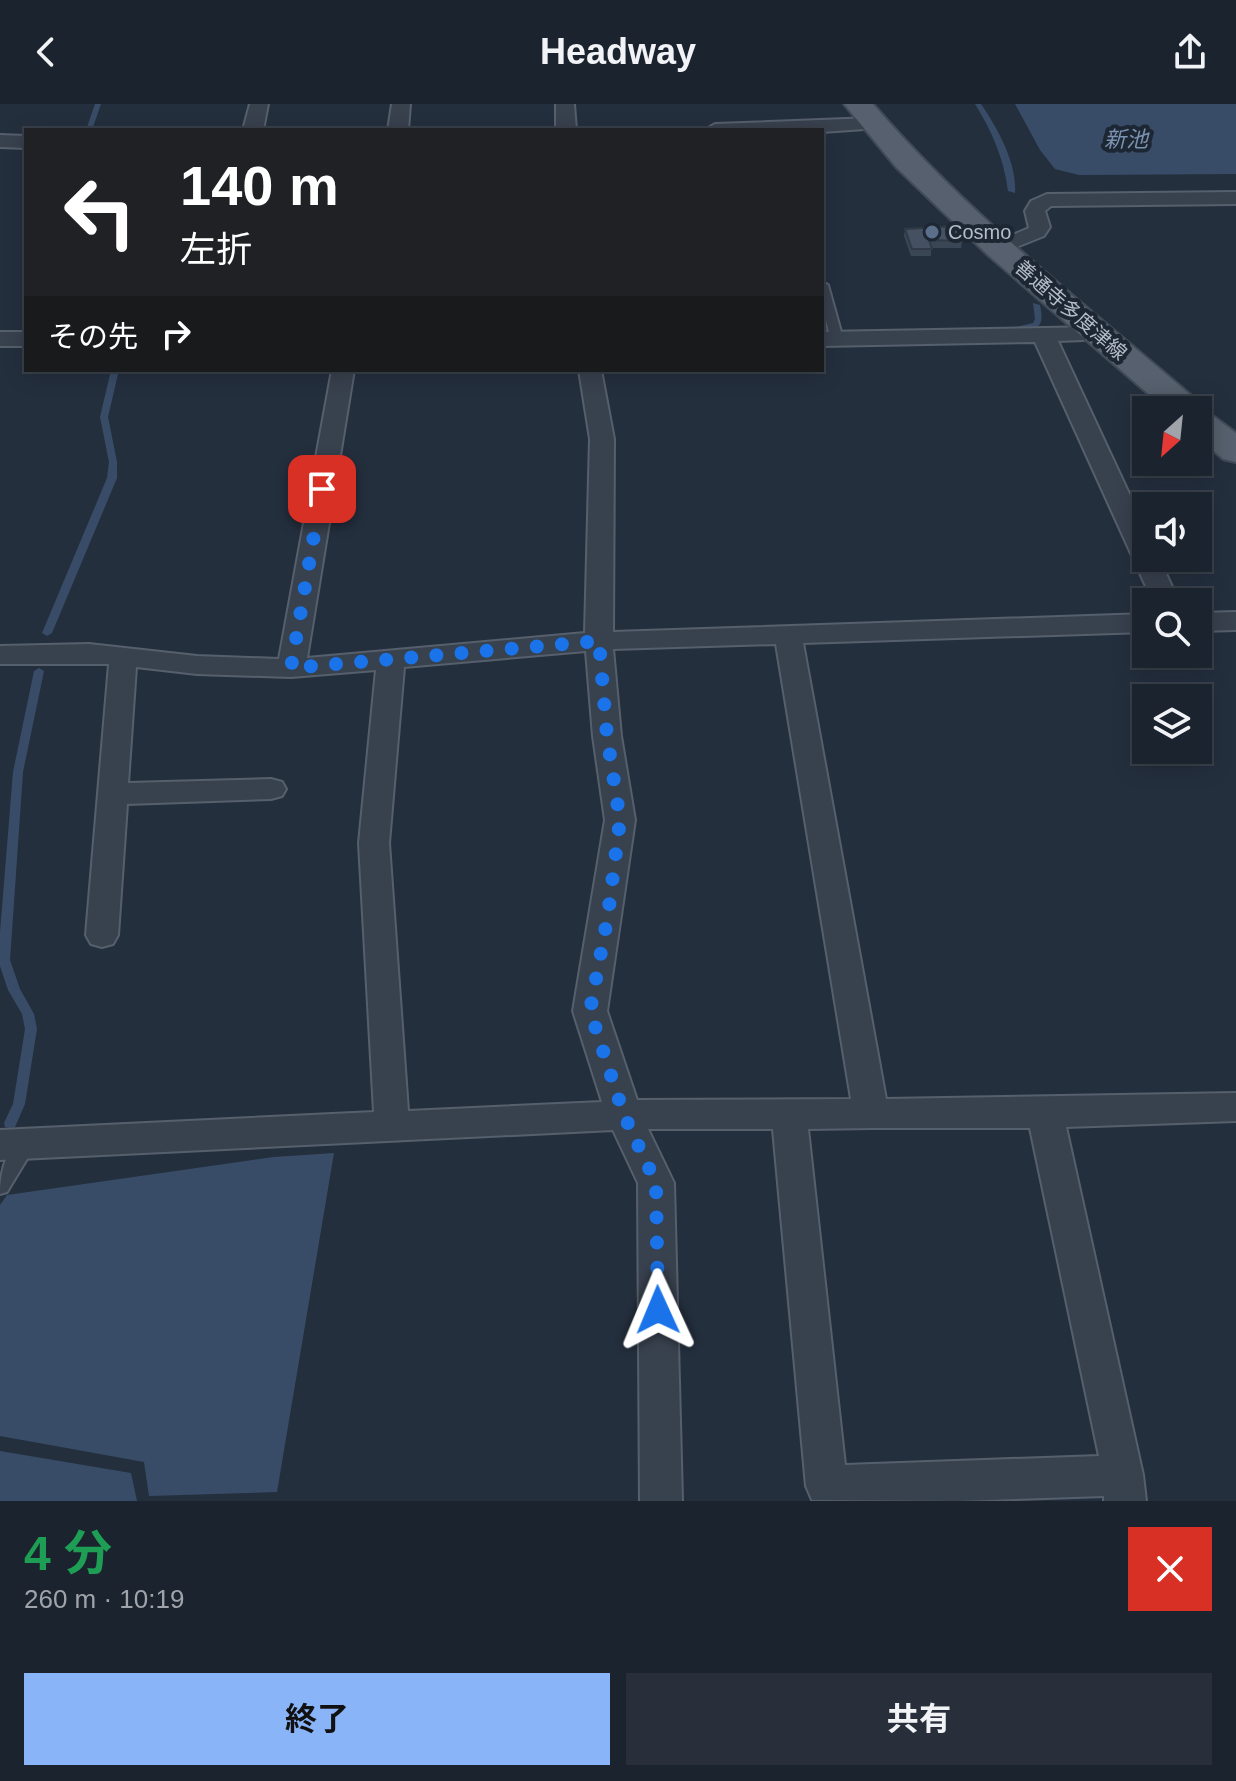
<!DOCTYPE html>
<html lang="ja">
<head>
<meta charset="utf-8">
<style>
	body { margin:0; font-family:Arial,"Noto Sans JP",sans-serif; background:#282f3a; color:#f1f3f6; height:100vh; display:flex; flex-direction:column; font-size:30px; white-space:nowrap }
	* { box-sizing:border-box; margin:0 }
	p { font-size:26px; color:#a0a4aa }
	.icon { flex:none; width:44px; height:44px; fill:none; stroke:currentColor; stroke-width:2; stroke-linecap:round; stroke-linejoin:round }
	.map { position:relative; height:1397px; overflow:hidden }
	.drawer { display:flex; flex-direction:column; background:#1b232e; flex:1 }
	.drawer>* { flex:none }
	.hud { position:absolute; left:24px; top:24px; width:800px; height:244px; border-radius:0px; box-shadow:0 4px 20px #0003,0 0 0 2px #39404a; background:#202124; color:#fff; overflow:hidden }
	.needle { width:52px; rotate:207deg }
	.controls { position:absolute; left:1132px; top:292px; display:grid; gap:16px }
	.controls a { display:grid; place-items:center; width:80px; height:80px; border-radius:0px; background:#1b232e; box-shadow:0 4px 20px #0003,0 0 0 2px #39404a; font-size:40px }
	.pin { position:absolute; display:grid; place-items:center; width:68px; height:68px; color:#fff; margin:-34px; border-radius:16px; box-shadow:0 4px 12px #0006 }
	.me { position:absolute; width:88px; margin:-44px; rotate:359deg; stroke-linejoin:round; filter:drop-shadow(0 0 6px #0008) }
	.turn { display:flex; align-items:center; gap:28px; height:168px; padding:0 24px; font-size:36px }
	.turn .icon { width:104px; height:104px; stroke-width:2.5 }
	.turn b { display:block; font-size:56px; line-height:68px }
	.then { display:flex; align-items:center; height:76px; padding:0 24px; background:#0003; gap:16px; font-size:30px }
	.round { display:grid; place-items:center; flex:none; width:84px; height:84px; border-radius:0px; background:#282f3a }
	.overview { display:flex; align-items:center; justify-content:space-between; height:136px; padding:0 24px }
	h1 { font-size:48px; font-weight:700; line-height:60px; color:#1e9e55 }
	.button { display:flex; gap:16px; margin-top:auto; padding:16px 24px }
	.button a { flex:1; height:92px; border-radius:0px; background:#8ab4f8; color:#111; font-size:32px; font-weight:700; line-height:92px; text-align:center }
	.button a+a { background:#282f3a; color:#f1f3f6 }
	header { display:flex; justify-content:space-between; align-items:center; height:104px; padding:0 24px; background:#1b232e; font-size:36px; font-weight:700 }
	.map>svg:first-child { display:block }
	.water { fill:#394c67 }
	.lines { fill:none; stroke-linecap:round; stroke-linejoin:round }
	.stream { fill:#394c67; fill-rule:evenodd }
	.service-casing { stroke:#565f6c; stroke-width:4 }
	.minor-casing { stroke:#565f6c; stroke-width:4 }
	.primary-casing { stroke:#414a57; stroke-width:4 }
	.service { fill:#38414e; fill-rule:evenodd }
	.minor { fill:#38414e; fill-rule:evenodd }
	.primary { fill:#56606e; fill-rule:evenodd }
	.wall { fill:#3b4654 }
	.building { fill:#455162; stroke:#303945; stroke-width:2 }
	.route { stroke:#1a73e8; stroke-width:14; stroke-dasharray:0 25.2 }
	.service-dot { fill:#5c6f8a; stroke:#1d2633; stroke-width:3 }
	.labels { text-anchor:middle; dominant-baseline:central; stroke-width:8; stroke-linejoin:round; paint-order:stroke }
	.far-poi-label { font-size:20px; fill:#b4bcc9; stroke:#1d2633; text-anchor:start }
	.far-street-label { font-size:20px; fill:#b4bcc9; stroke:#1d2633 }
	.far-water-label { font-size:22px; font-style:italic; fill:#7c92b1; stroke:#1d2633 }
</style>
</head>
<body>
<header><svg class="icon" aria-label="back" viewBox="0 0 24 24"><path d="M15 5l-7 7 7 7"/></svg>Headway<svg class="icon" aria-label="share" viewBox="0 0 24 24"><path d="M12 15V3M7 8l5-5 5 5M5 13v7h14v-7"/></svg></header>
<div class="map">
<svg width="1236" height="1397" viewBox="0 0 1236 1397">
	<rect width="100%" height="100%" fill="#242f3e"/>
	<path class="water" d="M1015,0H1236V70L1079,71L1055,65L1040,46Z
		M334,1049L277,1388L149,1392L144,1358L0,1332V1101L7,1091L274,1053Z
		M0,1347L131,1369L137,1397H0Z"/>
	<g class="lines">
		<path class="stream" d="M95,0H101L92,26H86Z
			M975,0H981C998,25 1017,59 1015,89L1008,87C1004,55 992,27 975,0Z
			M1033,199L1040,201C1045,224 1038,226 1016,227V223L1033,219L1035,215Z
			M111,266H119L108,313L117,358V374L52,529L47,532L42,529L107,374L109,358L100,313Z
			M39,564L44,567L23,668L10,856L20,885L34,910L37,925L25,1000L15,1023L10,1024L5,1023L4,1019L13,1000L25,925L22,910L8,886L0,862V828L13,668L34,567Z"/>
		<g class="service-casing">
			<path id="service" d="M822,178L828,181L843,235L841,238L837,239L831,235L822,202Z
				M27,1032L34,1034L36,1040L7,1088L0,1090C0,1071 6,1039 27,1032Z"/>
		</g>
		<g class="minor-casing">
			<path id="minor" d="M250,0H268L263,26H243Z
				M392,0H410L408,26H388Z
				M556,0H574L576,26H556Z
				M872,14L881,20L879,24L822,28L705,26L715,20Z
				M0,31L26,32V44L0,43Z
				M1236,88V100L1051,102L1045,107L1050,123L1044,132L999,150L989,144L992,140L1029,124L1025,107L1031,97L1047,90Z
				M1099,223L1107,225L1110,230L1107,235L1058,237L1146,426V454H1159L1179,498H1153L1035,238L822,242V228Z
				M0,228H26V242H0Z
				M332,266H354L307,554L585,529L590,335L579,266H601L614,335L613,528L1146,510V528L803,539L886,995L1236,989V1017L1066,1023L1143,1371L1146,1397H1104V1392L959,1397L812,1396L806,1382L773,1025H648L674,1079L682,1397H640L638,1079L613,1026L0,1056V1026L374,1008L359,739L376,566L291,573L197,570L136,563L128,679L271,675L282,678L286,685L282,692L271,695L127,700L118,831L113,840L102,843L91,840L86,831L109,560H0V542L89,540L197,552L279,555ZM776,540L851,995L637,996L607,907L635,716L621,632L613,545ZM586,547L593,632L605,716L573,907L602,998L408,1007L389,739L404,563ZM872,1024H1030L1099,1352L845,1361L808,1025Z
				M1236,508V526L1198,527V509Z"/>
		</g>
		<g class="primary-casing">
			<path id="primary" d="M844,0H873C969,112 1088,203 1200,299L1205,306L1236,329V358L1223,355L1198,333V306H1167L988,151L896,63Z"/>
		</g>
		<use href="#service" class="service"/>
		<use href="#minor" class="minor"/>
		<use href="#primary" class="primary"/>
	</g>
	<path class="wall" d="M905,125L962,137L961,144H931V152H911L904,132Z"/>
	<path class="building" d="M957,122L962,137L929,136L932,145H912L905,125Z"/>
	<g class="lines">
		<path class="route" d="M322,385L291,564L599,537L607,632L620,716L608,811L590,907L624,1011L656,1079L658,1206"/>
	</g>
	<circle class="service-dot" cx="932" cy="128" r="8"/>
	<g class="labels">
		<g class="far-poi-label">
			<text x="948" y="128">Cosmo</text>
		</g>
		<g class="far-street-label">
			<text transform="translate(1071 206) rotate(41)">善通寺多度津線</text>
		</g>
		<g class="far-water-label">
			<text x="1126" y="35">新池</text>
		</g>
	</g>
</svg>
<div class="controls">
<a><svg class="needle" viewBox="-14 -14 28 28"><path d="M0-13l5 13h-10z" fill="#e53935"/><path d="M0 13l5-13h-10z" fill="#a0a4aa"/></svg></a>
<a><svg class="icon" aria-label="sound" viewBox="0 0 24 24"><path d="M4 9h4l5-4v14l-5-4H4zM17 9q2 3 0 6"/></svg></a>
<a><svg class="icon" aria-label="search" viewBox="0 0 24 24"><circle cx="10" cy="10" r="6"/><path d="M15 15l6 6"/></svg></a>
<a><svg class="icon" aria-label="layers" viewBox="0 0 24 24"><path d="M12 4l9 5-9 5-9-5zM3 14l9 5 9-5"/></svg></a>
</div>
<div class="pin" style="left:322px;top:385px;background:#d93025"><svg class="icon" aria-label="arrive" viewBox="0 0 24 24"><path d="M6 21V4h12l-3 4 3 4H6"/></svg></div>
<svg class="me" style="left:658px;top:1206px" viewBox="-20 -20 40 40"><path d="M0-17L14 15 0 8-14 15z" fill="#1a73e8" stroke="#fff" stroke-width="4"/></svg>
<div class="hud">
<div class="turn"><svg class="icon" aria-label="left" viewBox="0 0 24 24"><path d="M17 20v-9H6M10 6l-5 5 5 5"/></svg><div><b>140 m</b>左折</div></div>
<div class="then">その先<svg class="icon" aria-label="right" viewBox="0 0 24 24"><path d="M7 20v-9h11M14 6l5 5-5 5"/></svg></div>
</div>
</div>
<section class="drawer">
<div class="overview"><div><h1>4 分</h1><p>260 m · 10:19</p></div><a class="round" style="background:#d93025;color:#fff"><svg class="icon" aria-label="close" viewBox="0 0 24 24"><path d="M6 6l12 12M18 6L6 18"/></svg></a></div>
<div class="button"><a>終了</a><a>共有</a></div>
</section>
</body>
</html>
